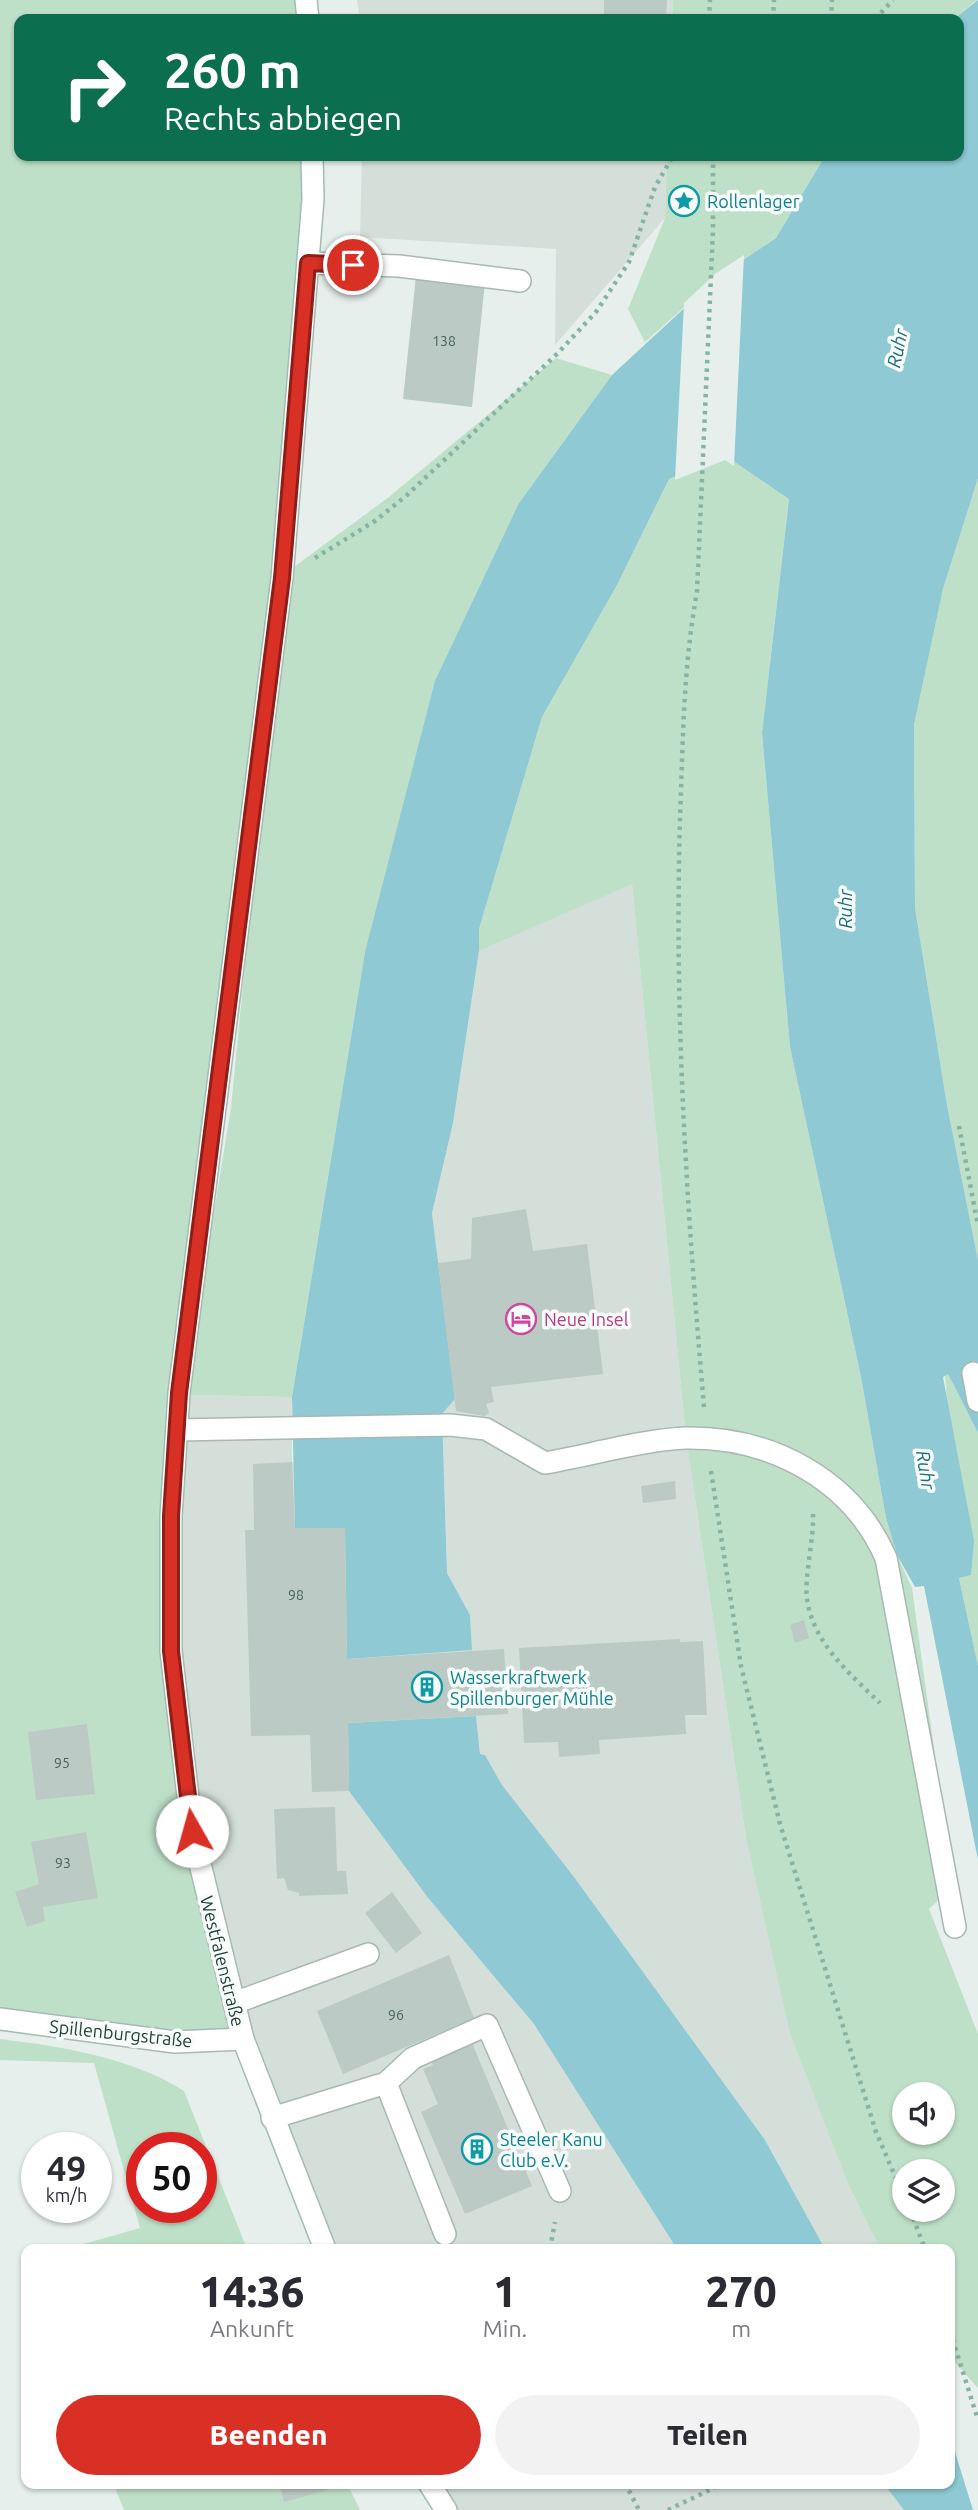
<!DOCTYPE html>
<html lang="de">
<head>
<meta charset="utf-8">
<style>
	body { margin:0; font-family:Ubuntu,sans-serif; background:#f2f2f3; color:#2b2b33; height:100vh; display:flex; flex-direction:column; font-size:26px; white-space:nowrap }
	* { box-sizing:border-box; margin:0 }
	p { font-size:23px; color:#7c7c81 }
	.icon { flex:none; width:38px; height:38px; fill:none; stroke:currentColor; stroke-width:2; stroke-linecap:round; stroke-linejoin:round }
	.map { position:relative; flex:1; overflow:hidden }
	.sheet { position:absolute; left:21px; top:2244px; width:934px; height:245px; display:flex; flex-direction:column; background:#fff; border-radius:14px; box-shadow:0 2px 5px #0004 }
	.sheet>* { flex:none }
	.hud { position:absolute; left:14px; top:14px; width:950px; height:147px; border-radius:14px; box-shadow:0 2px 5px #0004; background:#0b6e4f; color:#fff; overflow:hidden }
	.controls { position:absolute; left:892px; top:2082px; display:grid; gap:14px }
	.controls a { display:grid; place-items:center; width:63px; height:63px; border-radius:50%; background:#fff; box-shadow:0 2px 5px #0004; font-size:35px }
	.speed { position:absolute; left:21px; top:2132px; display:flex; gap:14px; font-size:35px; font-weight:700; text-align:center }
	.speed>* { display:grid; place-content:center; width:91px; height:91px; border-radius:50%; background:#fff; box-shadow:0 2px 5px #0004; line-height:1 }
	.speed small { font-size:18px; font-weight:400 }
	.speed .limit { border:10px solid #d22; background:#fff; color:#111 }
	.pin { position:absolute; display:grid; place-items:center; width:60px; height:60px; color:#fff; margin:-30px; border:4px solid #fff; border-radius:50%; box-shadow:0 2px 7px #0007 }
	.me { position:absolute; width:77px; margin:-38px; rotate:353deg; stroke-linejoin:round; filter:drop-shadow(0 0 5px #0008) }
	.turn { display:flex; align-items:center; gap:24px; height:147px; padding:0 35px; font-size:32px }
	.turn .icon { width:91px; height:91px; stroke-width:2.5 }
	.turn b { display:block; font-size:49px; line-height:60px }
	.eta { display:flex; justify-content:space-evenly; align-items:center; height:119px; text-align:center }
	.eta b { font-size:42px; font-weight:800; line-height:49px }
	.action { display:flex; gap:14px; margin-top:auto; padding:14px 35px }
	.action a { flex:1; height:80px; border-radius:42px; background:#d93025; color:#fff; font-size:28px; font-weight:800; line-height:80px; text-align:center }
	.action a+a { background:#f2f2f3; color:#2b2b33 }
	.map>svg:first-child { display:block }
	.built { fill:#d4dfda }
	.green { fill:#bfe0c8; fill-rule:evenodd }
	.water { fill:#8ec9d4 }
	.pier { fill:#e6efeb }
	.building { fill:#bbcac4 }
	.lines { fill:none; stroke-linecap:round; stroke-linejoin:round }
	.service-casing { stroke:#a8b8b2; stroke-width:24 }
	.minor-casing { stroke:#a8b8b2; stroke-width:24 }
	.secondary-casing { stroke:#a4bbb3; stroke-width:24 }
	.path { stroke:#86b3a5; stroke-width:4.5; stroke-dasharray:3.5 5; stroke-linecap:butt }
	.service { stroke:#fff; stroke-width:21 }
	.minor { stroke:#fff; stroke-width:21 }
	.secondary { stroke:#fff; stroke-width:21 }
	.route-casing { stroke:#8d1f18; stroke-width:18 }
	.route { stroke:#d93025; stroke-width:12 }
	.labels { text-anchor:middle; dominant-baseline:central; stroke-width:7; stroke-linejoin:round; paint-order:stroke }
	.number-label { font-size:14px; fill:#4a645c }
	.culture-label { font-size:18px; fill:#0d838f; stroke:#f7fbf9; text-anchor:start }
	.hotel-label { font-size:18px; fill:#b23c85; stroke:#f7fbf9; text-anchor:start }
	.street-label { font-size:18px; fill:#24423a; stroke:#f7fbf9 }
	.water-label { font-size:19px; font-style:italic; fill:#1c6f80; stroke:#f7fbf9 }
</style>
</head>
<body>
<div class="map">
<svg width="978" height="2510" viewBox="0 0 978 2510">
	<rect width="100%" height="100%" fill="#e6efeb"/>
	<path class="built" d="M357,0H673L672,19H360Z
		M362,156H667L665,218L555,345L556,249L360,237Z
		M632,883L686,1438L746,1838L791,2033L848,2184L880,2249H825L765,2140L574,1877L502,1785L485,1755L480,1754L476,1716L429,1899L534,2024L677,2249H327L291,2161L208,1889L175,1650L184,1395L292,1397V1462L345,1528L421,1653L472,1650L470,1615L447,1573L442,1414L455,1399L432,1213L453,1123L479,951Z
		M431,2483H883L904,2510H450Z"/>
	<path class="green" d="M0,0H305L306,19H19V156H310L277,575L206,1106L168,1650L242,2037L0,2018Z
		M673,0H977L954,19H672Z
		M667,156H825L776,238L718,277L645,342L628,309L665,218Z
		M556,358L612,375L519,503L365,952L292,1397L184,1395L231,1108L283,575L389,497Z
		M726,456L789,498L762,733L790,1047L861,1377L886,1518L897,1555L912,1588L953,1886L929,1909L978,2034V2394L950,2361V2249H880L848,2184L790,2033L746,1838L686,1438L632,884L479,951V929L542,717L617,585L669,479ZM905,2095H943V2133H905ZM905,2172H943V2210H905Z
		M978,478V1260L947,1105L915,908L914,725L943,589Z
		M945,1374H948L978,1433V1666L959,1578Z
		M0,2039C60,2046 133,2058 184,2091L247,2249H66L140,2228L94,2063L0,2060ZM142,2147H201V2207H142Z
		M113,2483H347L360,2510H124Z"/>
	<path class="water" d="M978,0V478L943,589L914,725L915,908L947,1105L978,1260V1433L948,1374L943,1377L974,1541L971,1575L959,1578L978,1666V1860L924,1586L915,1587L897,1555L886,1518L861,1377L790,1047L762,733L789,499L726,456L669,479L617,585L542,717L479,929V951L453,1123L432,1213L455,1399L442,1414L447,1573L470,1615L472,1650L347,1659L345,1528H295L292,1397L365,952L435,681L519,503L612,375L718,277L776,238L825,156H959V19H954Z
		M476,1716L480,1754L485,1755L502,1785L574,1877L765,2140L825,2249H677L534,2024L429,1899L349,1791L348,1723Z
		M950,2361L978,2510H904L883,2483H950Z"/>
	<path class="pier" d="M744,255L734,466L725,460L675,480L684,303L715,274Z
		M950,2357L978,2388V2510H973L950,2436Z"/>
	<path class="building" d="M604,0H667L666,19H604Z
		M416,276L485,282L472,407L403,399Z
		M526,1209L533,1251L587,1244L603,1374L491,1387L494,1402L486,1404L489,1413L484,1416L456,1411L438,1263L471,1259L472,1218Z
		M292,1462L295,1528H345L347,1659L504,1649L508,1714L348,1723L349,1791L312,1792L310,1735L251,1736L245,1530H254L253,1464Z
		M675,1481L676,1499L643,1503L641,1486Z
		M804,1620L809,1638L795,1643L790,1625Z
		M680,1639V1642L703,1641L707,1715H685L686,1734L599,1740L600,1754L559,1757L558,1742L524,1743L519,1648Z
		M87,1724L95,1794L36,1800L28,1732Z
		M335,1807L337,1871H346L348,1894L299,1896V1893L288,1890L284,1878L277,1879L274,1809Z
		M86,1832L98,1898L43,1907L45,1921L27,1927L15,1892L39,1884L31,1842Z
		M392,1892L422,1933L396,1953L365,1913Z
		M449,1955L474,2018L343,2074L317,2011Z
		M469,2036L532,2186L465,2214L421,2112L438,2104L423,2069L433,2065L428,2054Z
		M280,2483H326L328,2490L284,2502Z"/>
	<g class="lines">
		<g class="service-casing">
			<path id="service" d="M308,263L399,266L520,281
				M973,1373L978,1401
				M177,1430L450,1425L486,1429L545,1463C586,1456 647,1439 687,1438C772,1437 852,1480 886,1558L955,1927
				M234,2003L368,1954
				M386,2083L413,2058L487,2025L560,2191
				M272,2118L386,2083L445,2234"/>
		</g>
		<g class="minor-casing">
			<path id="minor" d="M0,2019L175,2042L243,2039"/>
		</g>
		<g class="secondary-casing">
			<path id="secondary" d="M306,0L308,19
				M312,156L313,199L282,578L179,1393L171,1516V1651L192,1831L243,2039L325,2249
				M429,2483L446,2510"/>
		</g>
		<path class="path" d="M709,19L710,0
			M773,19L774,0
			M831,19L832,0
			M875,19L893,0
			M315,558L375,521L407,495L558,353L596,312L629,262L655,187L673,156
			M959,1126L978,1226
			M704,1407C687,1211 674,1015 680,819C683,743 683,667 697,592L713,230V156
			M711,1471L741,1666L780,1824L876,2132L905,2199
			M813,1514C814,1539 804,1578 807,1599C813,1643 850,1674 880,1703
			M910,2210L925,2249
			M550,2249L555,2222
			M950,2331L978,2420
			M625,2483L639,2510
			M668,2510L724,2483"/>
		<use href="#service" class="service"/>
		<use href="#minor" class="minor"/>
		<use href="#secondary" class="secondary"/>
	</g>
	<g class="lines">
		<g class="route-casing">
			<path id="route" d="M192,1831L171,1651V1516L179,1393L282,578L308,263L353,265"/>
		</g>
		<use href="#route" class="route"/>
	</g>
	<defs>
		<g id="sight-ring" transform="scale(1.575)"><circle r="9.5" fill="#f7fbf9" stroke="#0f9aa8" stroke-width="1.5"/><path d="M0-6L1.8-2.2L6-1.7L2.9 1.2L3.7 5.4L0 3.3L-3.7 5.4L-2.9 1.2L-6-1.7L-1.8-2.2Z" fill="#0f9aa8"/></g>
		<g id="hotel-ring" transform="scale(1.575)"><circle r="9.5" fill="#f7fbf9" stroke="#d1479c" stroke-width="1.5"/><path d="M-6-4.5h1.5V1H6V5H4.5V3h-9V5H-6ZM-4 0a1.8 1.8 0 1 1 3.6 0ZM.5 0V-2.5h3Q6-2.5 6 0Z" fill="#d1479c"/></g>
		<g id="building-ring" transform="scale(1.575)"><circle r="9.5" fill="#f7fbf9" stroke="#0f9aa8" stroke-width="1.5"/><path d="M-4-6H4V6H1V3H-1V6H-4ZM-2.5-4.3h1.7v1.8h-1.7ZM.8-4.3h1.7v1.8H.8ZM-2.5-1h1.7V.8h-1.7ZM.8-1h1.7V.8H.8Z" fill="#0f9aa8"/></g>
	</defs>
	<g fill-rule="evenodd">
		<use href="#sight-ring" x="684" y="201"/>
		<use href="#hotel-ring" x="521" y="1319"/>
		<use href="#building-ring" x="427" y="1687"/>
		<use href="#building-ring" x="477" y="2149"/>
	</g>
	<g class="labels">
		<g class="number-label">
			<text x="444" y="341">138</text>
			<text x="296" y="1595">98</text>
			<text x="62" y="1763">95</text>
			<text x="63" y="1863">93</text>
			<text x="396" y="2015">96</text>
		</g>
		<g class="culture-label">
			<text x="707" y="201">Rollenlager</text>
			<text x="450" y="1677">Wasserkraftwerk<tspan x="450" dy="21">Spillenburger Mühle</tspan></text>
			<text x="500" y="2139">Steeler Kanu<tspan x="500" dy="21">Club e.V.</tspan></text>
		</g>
		<g class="hotel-label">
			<text x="544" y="1319">Neue Insel</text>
		</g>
		<g class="street-label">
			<text transform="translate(223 1961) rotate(76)">Westfalenstraße</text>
			<text transform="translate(121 2033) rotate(6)">Spillenburgstraße</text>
		</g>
		<g class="water-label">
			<text transform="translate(897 348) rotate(-78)">Ruhr</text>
			<text transform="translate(845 909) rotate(-90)">Ruhr</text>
			<text transform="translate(926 1470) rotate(81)">Ruhr</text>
		</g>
	</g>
</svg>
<div class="controls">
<a><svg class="icon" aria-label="sound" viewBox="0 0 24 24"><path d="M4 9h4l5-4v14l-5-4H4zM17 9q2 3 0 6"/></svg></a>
<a><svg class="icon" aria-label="layers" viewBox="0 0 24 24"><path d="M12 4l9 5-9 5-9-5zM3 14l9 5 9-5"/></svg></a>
</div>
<div class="speed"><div>49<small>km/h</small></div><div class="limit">50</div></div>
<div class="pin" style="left:353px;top:265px;background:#d93025"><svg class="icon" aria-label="arrive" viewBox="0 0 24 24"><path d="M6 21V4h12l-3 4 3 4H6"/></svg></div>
<svg class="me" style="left:192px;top:1831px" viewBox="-20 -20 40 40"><circle r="19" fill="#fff"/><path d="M0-13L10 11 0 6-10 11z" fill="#d93025"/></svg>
<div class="hud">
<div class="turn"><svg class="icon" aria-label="right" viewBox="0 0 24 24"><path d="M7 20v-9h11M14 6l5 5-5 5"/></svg><div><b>260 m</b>Rechts abbiegen</div></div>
</div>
<section class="sheet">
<div class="eta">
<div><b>14:36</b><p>Ankunft</p></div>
<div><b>1</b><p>Min.</p></div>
<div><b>270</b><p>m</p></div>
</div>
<div class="action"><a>Beenden</a><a>Teilen</a></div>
</section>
</div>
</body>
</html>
